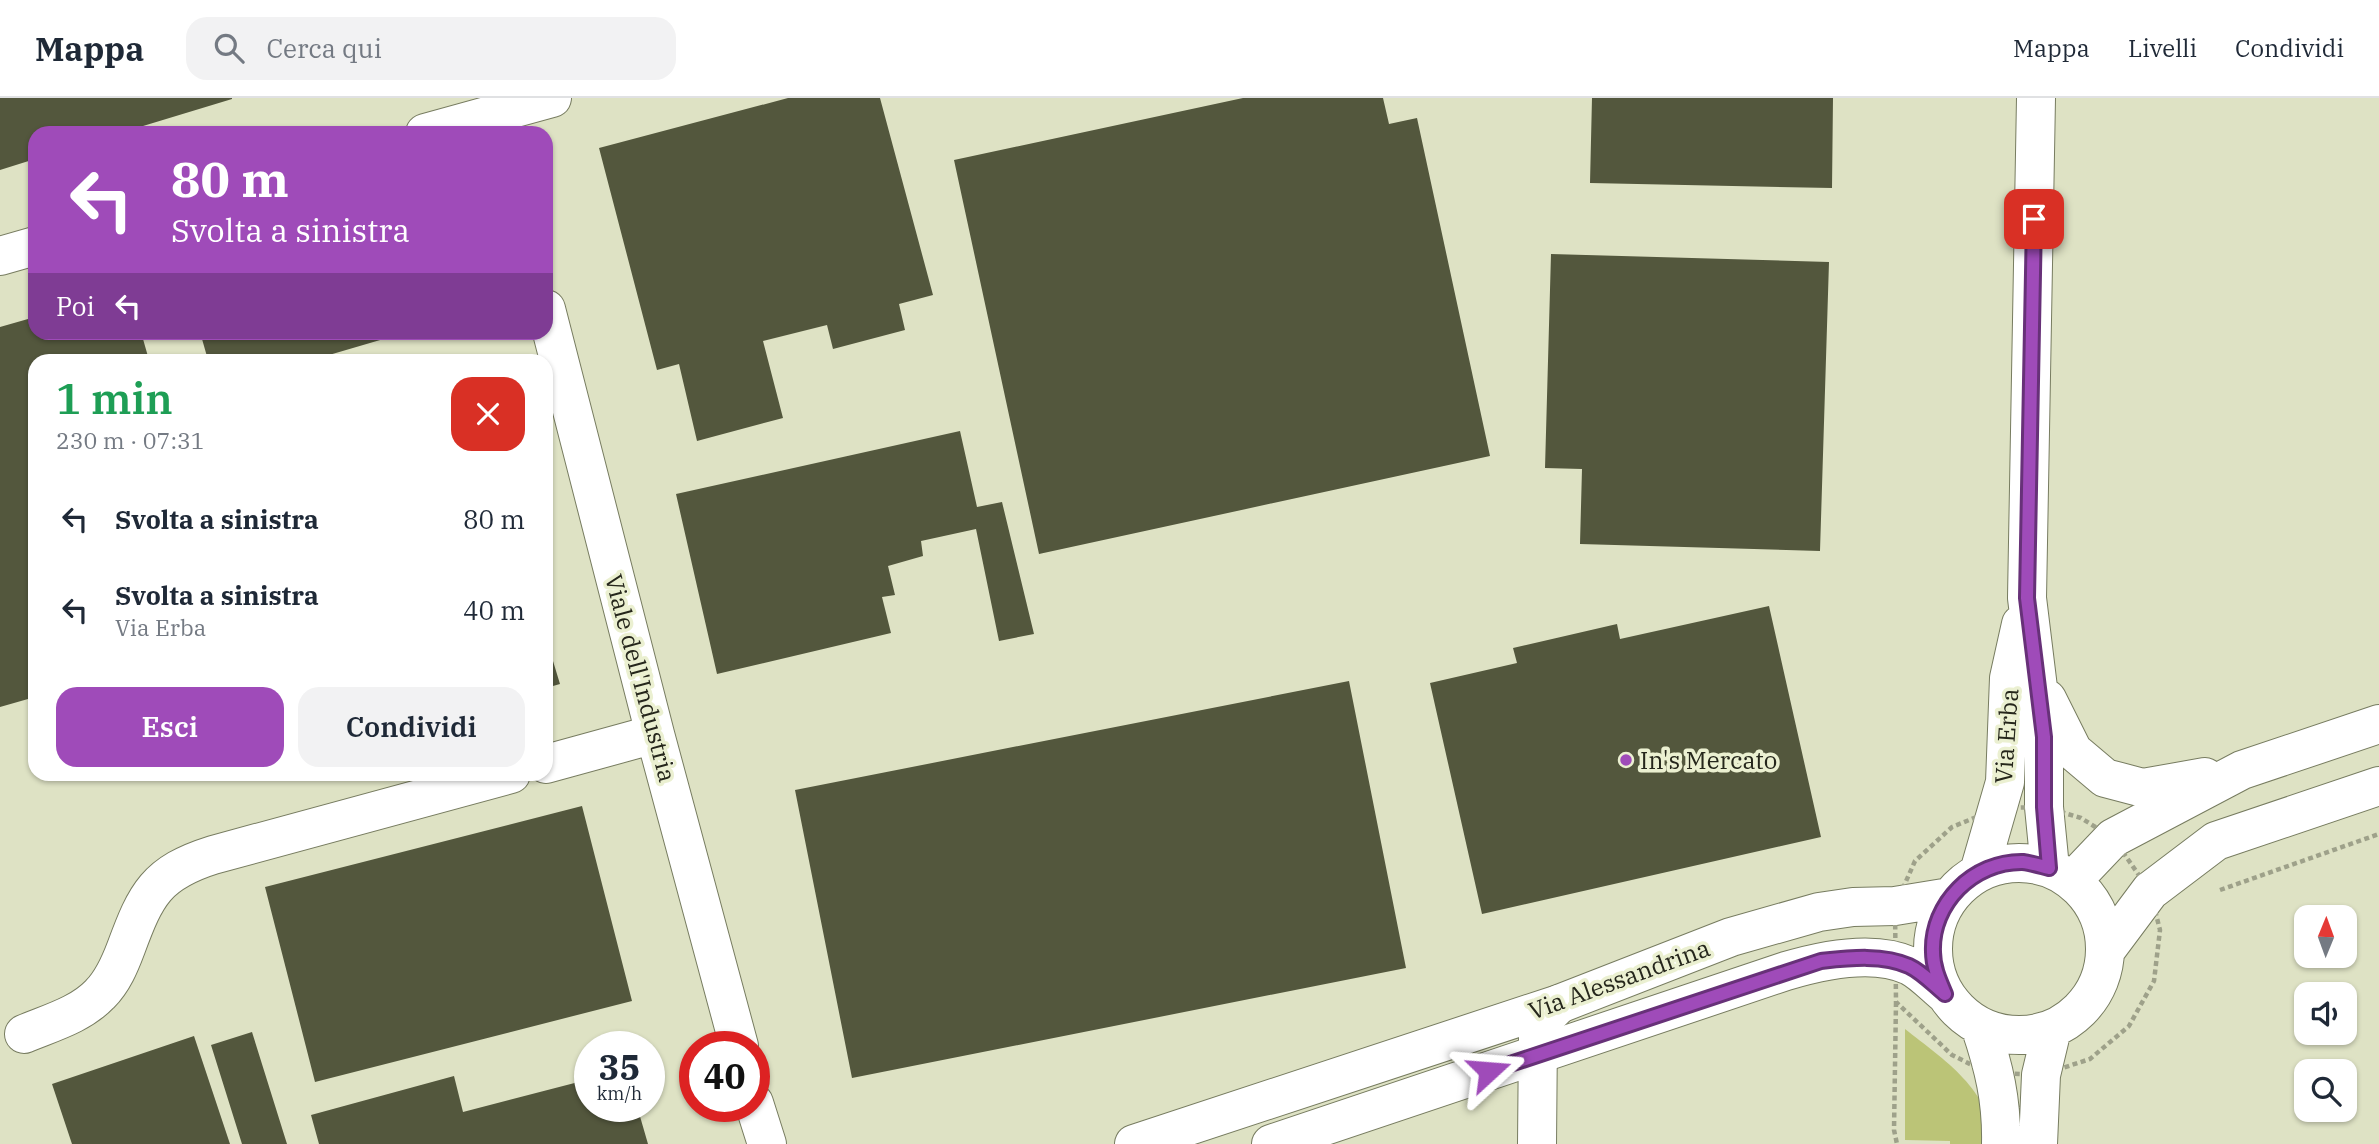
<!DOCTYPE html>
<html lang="it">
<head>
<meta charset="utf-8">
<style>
	body { margin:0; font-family:"IBM Plex Serif",serif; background:#f2f2f3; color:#1f2937; height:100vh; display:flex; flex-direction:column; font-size:26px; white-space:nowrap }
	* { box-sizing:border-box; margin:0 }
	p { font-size:23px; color:#747a83 }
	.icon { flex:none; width:38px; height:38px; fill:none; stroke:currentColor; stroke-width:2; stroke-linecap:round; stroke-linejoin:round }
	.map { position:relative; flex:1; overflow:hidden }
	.drawer { position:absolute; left:28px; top:256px; width:525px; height:427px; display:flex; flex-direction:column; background:#fff; border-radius:21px; box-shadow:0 2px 5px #0004 }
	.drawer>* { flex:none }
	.banner { position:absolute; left:28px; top:28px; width:525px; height:214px; border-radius:21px; box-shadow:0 2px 5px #0004; background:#9f4bb9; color:#fff; overflow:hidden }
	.needle { width:46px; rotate:1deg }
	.controls { position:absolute; left:2294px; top:807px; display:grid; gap:14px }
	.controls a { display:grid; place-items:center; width:63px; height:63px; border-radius:14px; background:#fff; box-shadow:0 2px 5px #0004; font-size:35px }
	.speed { position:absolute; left:574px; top:933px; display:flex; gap:14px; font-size:35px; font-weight:700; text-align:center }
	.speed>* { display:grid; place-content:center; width:91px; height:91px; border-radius:50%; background:#fff; box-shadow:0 2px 5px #0004; line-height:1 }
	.speed small { font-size:18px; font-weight:400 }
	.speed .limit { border:10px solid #d22; background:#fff; color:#111 }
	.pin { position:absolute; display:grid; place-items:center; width:60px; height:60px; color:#fff; margin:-30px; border-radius:14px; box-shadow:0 4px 10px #0006 }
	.me { position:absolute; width:77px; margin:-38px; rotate:71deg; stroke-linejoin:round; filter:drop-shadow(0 0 5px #0008) }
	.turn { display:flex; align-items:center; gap:24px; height:147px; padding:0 28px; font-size:32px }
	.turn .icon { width:91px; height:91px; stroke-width:2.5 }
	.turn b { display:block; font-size:49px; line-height:60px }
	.then { display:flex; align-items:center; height:66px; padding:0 28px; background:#0003; gap:14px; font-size:26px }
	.round { display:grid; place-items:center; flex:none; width:74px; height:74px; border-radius:21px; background:#f2f2f3 }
	.overview { display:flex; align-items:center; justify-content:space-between; height:119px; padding:0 28px }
	h1 { font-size:42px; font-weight:600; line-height:52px; color:#1e9e55 }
	.primary-button { display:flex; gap:14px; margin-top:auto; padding:14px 28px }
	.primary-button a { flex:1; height:80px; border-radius:21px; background:#9f4bb9; color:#fff; font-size:28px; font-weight:600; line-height:80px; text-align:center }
	.primary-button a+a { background:#f2f2f3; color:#1f2937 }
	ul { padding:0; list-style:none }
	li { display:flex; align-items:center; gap:21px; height:91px; padding:0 28px }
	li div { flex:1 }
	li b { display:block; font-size:26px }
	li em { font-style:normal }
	header { display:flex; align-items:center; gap:42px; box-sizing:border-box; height:98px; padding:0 35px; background:#fff; border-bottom:2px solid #e0e1e3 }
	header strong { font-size:33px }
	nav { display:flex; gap:38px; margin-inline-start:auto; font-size:24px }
	.search { width:490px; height:63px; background:#f2f2f3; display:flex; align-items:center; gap:18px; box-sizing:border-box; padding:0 24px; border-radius:21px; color:#747a83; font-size:26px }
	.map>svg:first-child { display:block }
	.green { fill:#bbc477 }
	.building { fill:#53573d }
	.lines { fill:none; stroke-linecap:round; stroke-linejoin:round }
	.street-casing { stroke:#777c60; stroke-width:40 }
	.secondary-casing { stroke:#777c60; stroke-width:40 }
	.path { stroke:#9ea18a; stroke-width:4.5; stroke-dasharray:5 3.5; stroke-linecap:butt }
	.street { stroke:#fff; stroke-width:38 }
	.secondary { stroke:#fff; stroke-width:38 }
	.route-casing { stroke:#673178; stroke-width:18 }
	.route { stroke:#9f4bb9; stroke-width:12 }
	.poi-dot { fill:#9f4bb9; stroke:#ebf0d1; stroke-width:2.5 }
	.labels { text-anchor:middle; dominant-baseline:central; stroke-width:7; stroke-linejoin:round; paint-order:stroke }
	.street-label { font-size:24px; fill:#25261b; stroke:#ebf0d1 }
	.poi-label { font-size:24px; fill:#25261b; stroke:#ebf0d1; text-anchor:start }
</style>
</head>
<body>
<header>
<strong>Mappa</strong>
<div class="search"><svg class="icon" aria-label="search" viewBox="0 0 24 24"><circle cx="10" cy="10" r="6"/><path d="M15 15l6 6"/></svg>Cerca qui</div>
<nav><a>Mappa</a><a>Livelli</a><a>Condividi</a></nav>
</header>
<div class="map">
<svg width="2379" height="1046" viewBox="0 0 2379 1046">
	<rect width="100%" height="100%" fill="#dee2c4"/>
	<path class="green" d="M1905,931C1943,961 1993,993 1992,1046H1950V1043L1905,1042Z"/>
	<path class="building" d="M0,0H232V1L120,35H35V61L0,72Z
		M788,0H880L933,197L899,206L905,232L833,251L827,227L763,243L783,320L697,343L679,266L657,272L599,50Z
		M1243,0H1383L1389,26L1417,20L1490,358L1039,456L954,62Z
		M1592,0H1833L1832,90L1590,85Z
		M1551,156L1829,164L1820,453L1580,446L1582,371L1545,370Z
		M35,219V234H141L149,262H35V599L0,609V229Z
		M200,234H403L404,235L312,262H208Z
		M960,333L977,409L1002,404L1034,536L999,543L976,431L921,443L923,458L888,468L895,497L882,499L891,535L717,576L676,396Z
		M1769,508L1821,739L1482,816L1430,585L1517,565L1513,550L1617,526L1620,541Z
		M546,540L560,586L546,590Z
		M1349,583L1406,870L852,980L795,692Z
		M582,708L632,903L315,984L265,789Z
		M252,934L287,1046H242L211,947Z
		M194,938L230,1046H72L52,986Z
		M454,978L463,1014L590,981V1008H637L648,1046H319L311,1017Z"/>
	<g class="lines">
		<g class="street-casing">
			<path id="street" d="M425,35L552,0
				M0,158L35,148
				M546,211L655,636L739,948
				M546,666L655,636
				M24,936C50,925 80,917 100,896C113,883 120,866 126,850C146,796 156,775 213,757L511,676
				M754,1005L767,1046
				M1537,1046L1538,936L1545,920L1559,906"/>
		</g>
		<g class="secondary-casing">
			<path id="secondary" d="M2036,0L2027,500L2044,639V709L2050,770
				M2047,601L2073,653L2105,680L2143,690L2205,679
				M1933 851a86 86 0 1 1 172 0a86 86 0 1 1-172 0Z
				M1979,774L2005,684L2009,580L2021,526
				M2073,782L2113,740L2242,672L2379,626
				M2106,852L2150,793L2216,743L2379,688
				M1980,928C1994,969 2002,1003 2001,1046
				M1134,1046L1559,906L1731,839L1819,814L1853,809L1895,808L1950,799
				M1271,1046L1786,873C1823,862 1874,851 1910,868C1922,874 1934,887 1945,896
				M2038,1046L2041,977L2052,931"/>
		</g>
		<path class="path" d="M2044,709L2081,720L2113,740L2150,793L2160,832L2154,883L2129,928L2090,961L2041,977L1996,975L1974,968L1952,957L1896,904L1895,808L1915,763L1952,729L1999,710Z
			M2220,792L2379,736
			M1896,904L1894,1032L1897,1046"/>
		<use href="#street" class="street"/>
		<use href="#secondary" class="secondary"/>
	</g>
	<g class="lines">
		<g class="route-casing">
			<path id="route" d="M1489,973L1821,863C1849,860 1883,856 1909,868C1922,874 1934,887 1945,896C1939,882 1933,869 1933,854C1931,806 1973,763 2023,764C2031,765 2041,768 2049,770L2044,709V639L2027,500L2034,121"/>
		</g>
		<use href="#route" class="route"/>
	</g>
	<circle class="poi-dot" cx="1626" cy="662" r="7"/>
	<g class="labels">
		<g class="street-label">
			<text transform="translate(641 580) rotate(75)">Viale dell'Industria</text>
			<text transform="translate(2006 638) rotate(-86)">Via Erba</text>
			<text transform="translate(1619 881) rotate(-20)">Via Alessandrina</text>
		</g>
		<g class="poi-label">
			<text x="1640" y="662">In's Mercato</text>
		</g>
	</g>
</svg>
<div class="controls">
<a><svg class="needle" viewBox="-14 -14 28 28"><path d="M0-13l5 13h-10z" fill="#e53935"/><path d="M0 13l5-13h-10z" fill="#747a83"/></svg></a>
<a><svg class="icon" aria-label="sound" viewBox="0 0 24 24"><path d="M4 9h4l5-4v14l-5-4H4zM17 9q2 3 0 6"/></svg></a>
<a><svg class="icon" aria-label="search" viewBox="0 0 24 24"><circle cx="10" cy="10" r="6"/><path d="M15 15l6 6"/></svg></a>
</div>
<div class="speed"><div>35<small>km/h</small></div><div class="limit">40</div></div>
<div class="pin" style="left:2034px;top:121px;background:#d93025"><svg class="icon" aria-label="arrive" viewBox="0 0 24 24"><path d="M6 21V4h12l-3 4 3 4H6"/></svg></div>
<svg class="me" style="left:1489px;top:973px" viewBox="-20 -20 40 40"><path d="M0-17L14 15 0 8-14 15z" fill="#9f4bb9" stroke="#fff" stroke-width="4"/></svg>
<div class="banner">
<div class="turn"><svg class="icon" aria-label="left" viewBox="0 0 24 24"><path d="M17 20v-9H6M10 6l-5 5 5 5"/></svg><div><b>80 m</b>Svolta a sinistra</div></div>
<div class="then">Poi<svg class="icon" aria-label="left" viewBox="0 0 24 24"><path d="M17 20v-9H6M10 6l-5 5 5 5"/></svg></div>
</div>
<section class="drawer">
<div class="overview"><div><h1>1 min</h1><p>230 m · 07:31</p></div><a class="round" style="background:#d93025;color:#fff"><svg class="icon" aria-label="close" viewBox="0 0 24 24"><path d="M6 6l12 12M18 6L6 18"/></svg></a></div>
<ul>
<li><svg class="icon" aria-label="left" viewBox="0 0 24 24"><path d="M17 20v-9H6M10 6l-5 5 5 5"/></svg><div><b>Svolta a sinistra</b></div><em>80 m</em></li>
<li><svg class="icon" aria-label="left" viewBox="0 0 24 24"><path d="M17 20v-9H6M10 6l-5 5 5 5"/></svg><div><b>Svolta a sinistra</b><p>Via Erba</p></div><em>40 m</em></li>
</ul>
<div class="primary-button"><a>Esci</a><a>Condividi</a></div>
</section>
</div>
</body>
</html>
